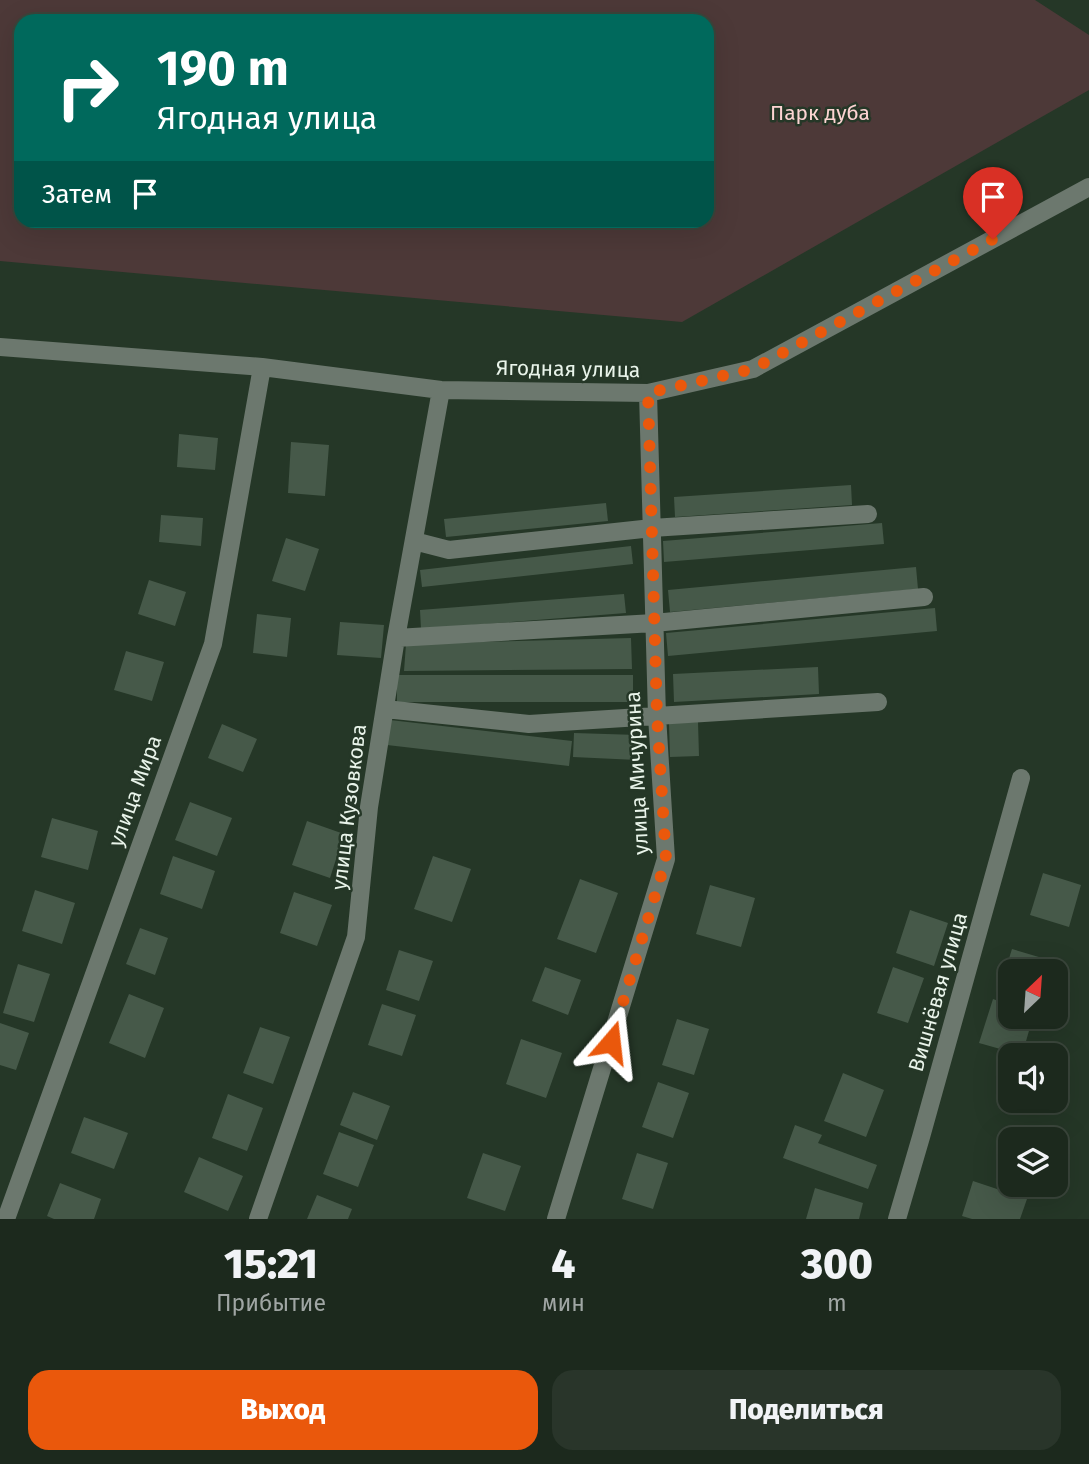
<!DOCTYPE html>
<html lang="ru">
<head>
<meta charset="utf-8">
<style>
	body { margin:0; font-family:"Fira Sans",sans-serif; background:#29352a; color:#f1f3f6; height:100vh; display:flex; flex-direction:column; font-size:26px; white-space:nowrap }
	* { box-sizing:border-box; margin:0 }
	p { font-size:23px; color:#a0a6a4 }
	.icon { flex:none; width:38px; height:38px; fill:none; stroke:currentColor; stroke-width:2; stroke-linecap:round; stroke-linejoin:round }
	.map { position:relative; height:1219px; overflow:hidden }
	.sheet { display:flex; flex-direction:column; background:#1c291d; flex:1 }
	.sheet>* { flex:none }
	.guide { position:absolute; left:14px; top:14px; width:700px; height:214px; border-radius:21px; box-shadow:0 7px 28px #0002,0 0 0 2px #3a453b; background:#00695c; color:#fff; overflow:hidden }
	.needle { width:46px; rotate:25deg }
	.fabs { position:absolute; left:998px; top:959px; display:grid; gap:14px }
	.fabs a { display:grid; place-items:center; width:70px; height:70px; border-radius:14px; background:#1c291d; box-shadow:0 7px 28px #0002,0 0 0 2px #3a453b; font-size:35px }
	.pin { position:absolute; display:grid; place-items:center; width:60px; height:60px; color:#fff; margin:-72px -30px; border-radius:50% 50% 50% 0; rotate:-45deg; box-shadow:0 0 7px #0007 }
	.pin .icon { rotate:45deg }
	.me { position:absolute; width:77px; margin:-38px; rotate:17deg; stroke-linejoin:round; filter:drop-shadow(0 0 5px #0008) }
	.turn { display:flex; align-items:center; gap:24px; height:147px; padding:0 28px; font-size:32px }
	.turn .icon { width:91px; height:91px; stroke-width:2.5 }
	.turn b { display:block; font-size:49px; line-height:60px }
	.then { display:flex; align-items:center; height:66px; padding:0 28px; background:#0003; gap:14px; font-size:26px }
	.eta { display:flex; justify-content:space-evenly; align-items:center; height:119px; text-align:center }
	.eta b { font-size:42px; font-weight:800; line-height:49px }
	.button { display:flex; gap:14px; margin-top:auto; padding:14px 28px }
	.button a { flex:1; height:80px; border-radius:21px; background:#ea580c; color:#fff; font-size:28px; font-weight:800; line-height:80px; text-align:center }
	.button a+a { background:#29352a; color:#f1f3f6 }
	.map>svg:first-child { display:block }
	.green { fill:#4d3938; fill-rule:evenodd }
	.building { fill:#465949 }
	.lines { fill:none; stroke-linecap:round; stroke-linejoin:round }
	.minor { stroke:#6c786e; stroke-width:18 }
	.route { stroke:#ea580c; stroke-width:12; stroke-dasharray:0 21.6 }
	.labels { text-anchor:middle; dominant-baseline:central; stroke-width:5; stroke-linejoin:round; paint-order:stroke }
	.park-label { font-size:21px; fill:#fcd4d2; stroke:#253727 }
	.street-label { font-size:21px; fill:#e9f4ea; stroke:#253727 }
</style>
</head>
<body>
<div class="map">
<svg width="1089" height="1219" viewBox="0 0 1089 1219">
	<rect width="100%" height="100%" fill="#253727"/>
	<path class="green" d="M0,0H1035L1089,35V90L682,322L0,261ZM21,21H707V220H21Z"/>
	<path class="building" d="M179,434L218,438L215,470L177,467Z
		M291,442L329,445L325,496L288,493Z
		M851,485L852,505L675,517L674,497Z
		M606,503L608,521L446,537L444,519Z
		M161,515L203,518L201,546L159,542Z
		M882,523L884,544L664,562L663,541Z
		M286,538L319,549L305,591L272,581Z
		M631,546L633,564L422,587L420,570Z
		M916,567L918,589L670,612L668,590Z
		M149,580L186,592L175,626L138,614Z
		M624,594L626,613L421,629L420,610Z
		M935,608L937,631L668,656L666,633Z
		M257,614L291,618L287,657L253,653Z
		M340,622L384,625L381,658L337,655Z
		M631,638L632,669L404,671L406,644Z
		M126,651L164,662L152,701L114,690Z
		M818,667L819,694L674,702L673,674Z
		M397,675H633V702H397Z
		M390,720L572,741L569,766L387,745Z
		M698,722L699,756L670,757L669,723Z
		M222,724L257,739L243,772L208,758Z
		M574,733L638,735L637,760L573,757Z
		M190,802L232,818L217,856L175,840Z
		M52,818L98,831L88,870L41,857Z
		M307,821L344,834L330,878L292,865Z
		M173,856L215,871L202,909L160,894Z
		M433,856L471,869L452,922L414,909Z
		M1043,873L1081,885L1069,927L1030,915Z
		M580,879L618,893L596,953L557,939Z
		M710,885L755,898L741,947L696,934Z
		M35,890L75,903L62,944L22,931Z
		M294,892L332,905L317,946L280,933Z
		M910,910L948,923L934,966L896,953Z
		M140,928L168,938L155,975L126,964Z
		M1012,949L1049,960L1045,971H1010V993L999,990Z
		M399,950L433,961L419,1001L386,990Z
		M18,964L50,974L34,1022L3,1013Z
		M545,967L581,980L568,1015L532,1001Z
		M893,967L924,978L908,1023L877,1013Z
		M129,994L164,1008L145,1058L109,1043Z
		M993,999L1010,1005V1017H1033L1022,1055L979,1043Z
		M382,1004L416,1015L402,1056L368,1045Z
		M677,1019L709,1029L694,1075L662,1065Z
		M0,1023L29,1033L16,1070L0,1065Z
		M260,1027L290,1037L273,1084L243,1073Z
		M521,1039L562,1053L546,1098L506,1084Z
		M843,1073L884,1090L866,1137L824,1121Z
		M658,1082L689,1093L673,1138L642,1127Z
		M353,1092L390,1106L377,1140L340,1125Z
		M228,1094L263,1108L247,1151L212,1138Z
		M84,1117L128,1133L114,1169L71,1153Z
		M795,1125L822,1135L818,1143L877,1165L868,1189L783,1158Z
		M339,1132L374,1145L358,1187L323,1174Z
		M483,1153L521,1166L505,1211L467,1198Z
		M637,1153L668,1163L653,1209L622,1199Z
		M199,1157L243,1176L228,1211L184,1192Z
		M973,1181L1027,1199L1020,1219H972L962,1216Z
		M60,1183L101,1199L94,1219H54L47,1216Z
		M815,1188L863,1203L859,1219H806Z
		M317,1195L352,1209L348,1219H307Z"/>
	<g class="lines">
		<path class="minor" d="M0,347L262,367L441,390L648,393L753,369L1089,187
			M414,541L449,550L652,528L868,514
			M396,638L654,623L924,597
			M385,709L529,724L878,702
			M6,1219L213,644L262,367
			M258,1219L356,937L369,807L396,638L441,390
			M556,1219L666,859L657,716L648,393
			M897,1219L921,1137L1021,778"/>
	</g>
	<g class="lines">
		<path class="route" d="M611,1042L666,859L657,716L648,393L753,369L993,239"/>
	</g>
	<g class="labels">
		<g class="park-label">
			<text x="820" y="113">Парк дуба</text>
		</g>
		<g class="street-label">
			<text transform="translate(568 369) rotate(1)">Ягодная улица</text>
			<text transform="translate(637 773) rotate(-93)">улица Мичурина</text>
			<text transform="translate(135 791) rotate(-70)">улица Мира</text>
			<text transform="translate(349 807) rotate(-83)">улица Кузовкова</text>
			<text transform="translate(938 992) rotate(-74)">Вишнёвая улица</text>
		</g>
	</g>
</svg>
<div class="fabs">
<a><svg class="needle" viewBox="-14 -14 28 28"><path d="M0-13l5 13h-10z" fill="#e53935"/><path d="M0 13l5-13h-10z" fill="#a0a6a4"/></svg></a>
<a><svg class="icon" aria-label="sound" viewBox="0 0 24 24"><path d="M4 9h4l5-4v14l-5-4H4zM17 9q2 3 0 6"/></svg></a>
<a><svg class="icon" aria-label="layers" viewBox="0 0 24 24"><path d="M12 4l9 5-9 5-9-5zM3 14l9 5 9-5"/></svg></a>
</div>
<div class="pin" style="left:993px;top:239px;background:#d93025"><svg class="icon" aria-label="arrive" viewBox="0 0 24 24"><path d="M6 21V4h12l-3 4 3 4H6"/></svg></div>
<svg class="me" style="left:611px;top:1042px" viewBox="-20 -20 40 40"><path d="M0-17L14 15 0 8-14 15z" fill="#ea580c" stroke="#fff" stroke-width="4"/></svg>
<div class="guide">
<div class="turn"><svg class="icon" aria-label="right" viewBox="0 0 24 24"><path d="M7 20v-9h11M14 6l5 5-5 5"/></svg><div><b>190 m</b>Ягодная улица</div></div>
<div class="then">Затем<svg class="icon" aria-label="arrive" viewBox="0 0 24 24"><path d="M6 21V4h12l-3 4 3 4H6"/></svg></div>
</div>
</div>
<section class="sheet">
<div class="eta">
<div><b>15:21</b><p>Прибытие</p></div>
<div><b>4</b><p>мин</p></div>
<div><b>300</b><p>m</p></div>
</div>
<div class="button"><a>Выход</a><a>Поделиться</a></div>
</section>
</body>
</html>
